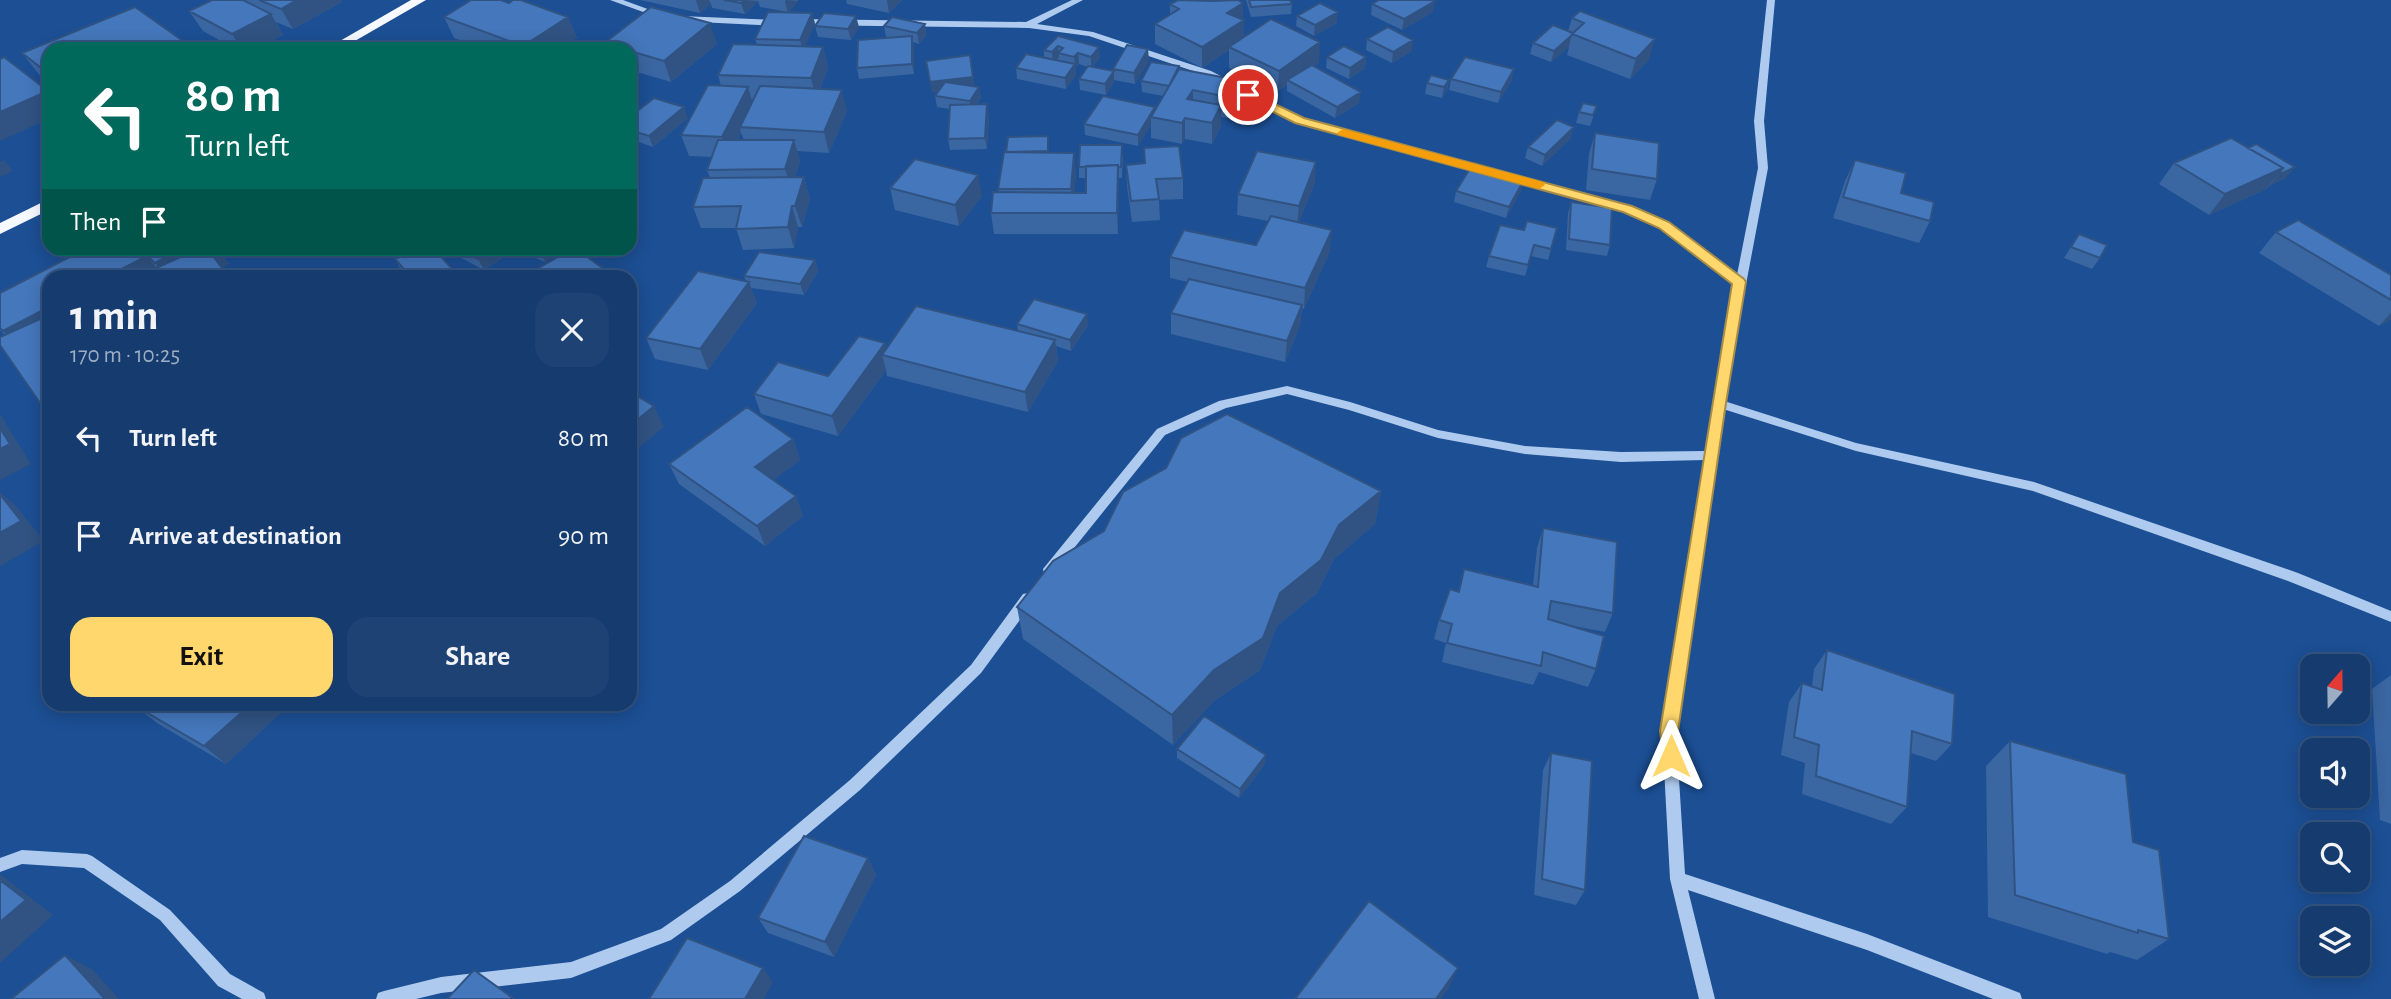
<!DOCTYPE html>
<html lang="en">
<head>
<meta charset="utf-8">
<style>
	body { margin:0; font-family:"Alegreya Sans",sans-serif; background:#1e4274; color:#f1f3f6; height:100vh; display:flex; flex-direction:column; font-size:26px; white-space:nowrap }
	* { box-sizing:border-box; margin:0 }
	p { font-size:23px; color:#9dadc3 }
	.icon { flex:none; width:38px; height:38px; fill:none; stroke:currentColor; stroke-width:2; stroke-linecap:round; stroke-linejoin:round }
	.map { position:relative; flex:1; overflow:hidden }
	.side { position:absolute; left:42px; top:270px; width:595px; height:441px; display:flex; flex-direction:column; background:#153b6f; border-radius:21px; box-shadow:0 4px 18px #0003,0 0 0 2px #345582 }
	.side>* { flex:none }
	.guide { position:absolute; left:42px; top:42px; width:595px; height:214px; border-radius:21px; box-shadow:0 4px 18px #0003,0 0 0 2px #345582; background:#00695c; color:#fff; overflow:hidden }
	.needle { width:46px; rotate:20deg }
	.buttons { position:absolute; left:2300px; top:654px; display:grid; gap:14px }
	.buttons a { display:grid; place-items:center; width:70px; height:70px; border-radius:14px; background:#153b6f; box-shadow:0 4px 18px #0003,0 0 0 2px #345582; font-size:35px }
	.pin { position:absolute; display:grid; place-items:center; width:60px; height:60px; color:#fff; margin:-30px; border:4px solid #fff; border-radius:50%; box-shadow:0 2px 7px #0007 }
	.me { position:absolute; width:77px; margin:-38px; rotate:0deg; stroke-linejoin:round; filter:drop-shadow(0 0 5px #0008) }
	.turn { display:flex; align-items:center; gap:24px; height:147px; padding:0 28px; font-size:32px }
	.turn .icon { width:91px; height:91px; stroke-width:2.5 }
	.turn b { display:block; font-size:49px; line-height:60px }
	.then { display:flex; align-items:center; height:66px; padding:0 28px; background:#0003; gap:14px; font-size:26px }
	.round { display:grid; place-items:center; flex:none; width:74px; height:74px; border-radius:21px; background:#1e4274 }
	.summary { display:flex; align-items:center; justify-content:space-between; height:119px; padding:0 28px }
	h1 { font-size:42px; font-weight:700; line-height:52px }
	.primary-button { display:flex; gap:14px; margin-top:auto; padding:14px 28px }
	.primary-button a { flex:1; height:80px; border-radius:21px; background:#ffd76c; color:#111; font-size:28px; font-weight:700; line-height:80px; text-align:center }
	.primary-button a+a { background:#1e4274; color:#f1f3f6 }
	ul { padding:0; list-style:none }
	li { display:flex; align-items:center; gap:21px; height:98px; padding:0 28px }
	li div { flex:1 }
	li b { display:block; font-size:26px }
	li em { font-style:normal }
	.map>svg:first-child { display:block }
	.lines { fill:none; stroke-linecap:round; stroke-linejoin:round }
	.minor { fill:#aecbef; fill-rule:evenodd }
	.major { fill:#f6f9ff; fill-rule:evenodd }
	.wall { fill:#3a66a1; fill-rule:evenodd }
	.shaded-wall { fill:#305383 }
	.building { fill:#47b; stroke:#305383; stroke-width:2 }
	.route { fill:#ffd76c; stroke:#a68c46; stroke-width:2 }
	.slow { fill:#f59e0b }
</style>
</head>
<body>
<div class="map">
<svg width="2391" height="999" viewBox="0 0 2391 999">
	<rect width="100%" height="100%" fill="#1c4f94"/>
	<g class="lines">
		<path class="minor" d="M610,0H623L664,15L657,17Z
			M1072,0H1083L1037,24L1093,32L1211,71L1302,118L1488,168L1490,170L1485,173L1296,122L1205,75L1089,36L1029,28L800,25L796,22L800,19L1026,22Z
			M1767,0H1775L1764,121L1768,168L1724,401L1856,443L2034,482L2298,573L2391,611V622L2288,581L2033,491L1856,451L1723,409L1676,731L1685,874L1867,934L2020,993L2022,999H1993L1867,950L1688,890L1715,999H1699L1670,879L1662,731L1704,460L1621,462L1525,454L1438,438L1349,410L1287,394L1226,408L1165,435L1054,573H1044L1043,569L1157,429L1219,401L1287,386L1350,402L1438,430L1525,446L1621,452L1705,451L1735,285L1660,227L1624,211L1506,179L1504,177L1509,174L1632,207L1668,223L1737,275L1758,168L1754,121Z
			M681,16L778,20L782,23L778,26L678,21L677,19Z
			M1028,593L1033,594L1034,598L1033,602L981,673L860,790L740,891L671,940L571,978L441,993L416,999H376L378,993L384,991L441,977L571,962L661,929L730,881L850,780L971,665L1023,594Z
			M22,850L87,854L92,856L170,910L230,974L264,993L266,999H242L218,986L160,920L84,868L22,864L0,872V858Z"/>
		<path class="major" d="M411,0H426L341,49H326Z
			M49,199V210L0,234V223Z"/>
	</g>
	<path class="wall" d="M212,0H341L342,2L293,29L276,22L283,35L256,49H235L203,31L189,11Z
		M640,0H798L788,13H812L815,24L805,46L823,47L828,68L820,89L847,111L829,153L797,151L800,161L795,178L804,177L810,199L802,227H798L794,248L743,250L736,228H701L693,207L710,178L707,170L712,157L689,156L681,135L721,86L718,75L757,45L755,39L787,12L760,7L758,1L745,14L712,8L711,4L700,13ZM741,133L744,140H738Z
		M846,0H902L889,13L847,4Z
		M1246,0H1290L1292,4L1291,14L1251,17Z
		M1170,4L1244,20V37L1319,63L1314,66L1359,103L1335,118L1287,91V85L1278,91L1229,68V50L1202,68L1155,44V24L1170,14Z
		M1372,4L1433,12L1402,30L1371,15Z
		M1580,11L1649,60L1630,79L1567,55L1569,47L1551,62L1530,54L1533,43L1568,31L1572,18Z
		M1297,16L1337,23L1314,36L1296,26Z
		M444,17H568L577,38L559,49H484L454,38Z
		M815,26L859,27L851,40L818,37Z
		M884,26L927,35L919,44L913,42L914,74L859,79L857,68L889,37H886Z
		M1058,36L1100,58L1092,67L1113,71V69L1149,60L1135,84L1114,80V82L1106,95L1080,90L1079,79L1088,67L1079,64L1076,67V75L1066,89L1017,79L1016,68L1044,57V50Z
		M1367,39L1412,51L1392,63L1366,50Z
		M603,44H717L671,82L630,70V49H605Z
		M49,49V85L45,82L22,53Z
		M1327,57H1366L1365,68L1349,79L1326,68Z
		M1179,66V69L1242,102L1233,119L1221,117V126L1212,144L1185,139L1182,144L1151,138V125L1138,146L1085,135L1084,124L1155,107V110L1163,96L1142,92L1141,81Z
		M1451,79L1512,80L1498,103L1449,90Z
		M1449,80L1447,90L1442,98L1425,94L1427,83Z
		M975,87H979L981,98L977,104L989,115L987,149L950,150L948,139L950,109L937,107L935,96L938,92L932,93Z
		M1597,106L1590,126L1576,123L1579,112Z
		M630,117L688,118L653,147L630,139Z
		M1595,133L1657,179L1650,200L1586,190L1589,154Z
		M1571,138L1542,166L1525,158L1528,147Z
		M2231,138L2286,178L2269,186L2266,189L2209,215L2159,184L2174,163Z
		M1049,147V152L1076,174L1074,193H1086V178H1079V167L1123,156L1122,178H1118V234H994L991,213L999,192L998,189L1006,152Z
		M1144,148L1183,178V199L1159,200L1160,220L1132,222L1127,186L1126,165L1145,163Z
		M1855,160L1901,193L1930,221L1919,243L1833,218L1845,181Z
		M1315,183L1299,222L1330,251L1304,309L1302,308L1300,326L1285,362L1171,334V313L1188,282L1170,278V257L1256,245L1268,221L1237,215L1238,194Z
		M890,188L982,196L959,226L895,210Z
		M1522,189L1506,218L1454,202L1456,191Z
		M1571,202L1610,245L1607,256L1566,250L1568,213Z
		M1557,228L1548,260L1531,256L1525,276L1486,267L1489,256L1524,230Z
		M2276,232L2391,275V319L2379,326L2259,253Z
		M2079,234L2100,258L2092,269L2064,258Z
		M87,248H231L221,254L229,264L49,276V416L5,335L0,330V293Z
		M442,248H501L505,256L484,270Z
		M513,248H563L545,262Z
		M395,259L459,276H407L401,270Z
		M815,260L818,271L804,295L751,288L757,303L708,370L655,359L646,338L746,282L744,276Z
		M1017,324L1088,325L1071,351L1056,346L1058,361L1028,412L887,376L886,370L838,436L761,414L754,394L828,376L885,343L887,349L1018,331Z
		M793,439L800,460L773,480L796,496L803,516L765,546L679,484L669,464Z
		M1381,491L1375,524L1334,559L1317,593L1277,626L1260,670L1214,701L1173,745L1023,639L1017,607Z
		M1543,528L1613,613L1605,632L1568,625L1596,669L1588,687L1539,672L1533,685L1442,662L1446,643L1434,639L1439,620L1458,592L1464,569L1533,585L1537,548Z
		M1827,650L1952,744L1936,761L1911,753L1907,807L1891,824L1802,794L1805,763L1781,755L1789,702L1802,683L1812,686L1814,669Z
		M2391,675V824L2380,820L2372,689Z
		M136,704H290L226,764L157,723L134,705Z
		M2010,741L2133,842L2169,939L2137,960L2110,952L2107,954L1988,917L1986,766Z
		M1177,749L1265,764L1239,798L1177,758Z
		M1551,753L1585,890L1576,905L1534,895L1543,770Z
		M868,858L876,875L834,957L768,933L758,918Z"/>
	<path class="shaded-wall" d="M297,0H341L342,2L293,29L281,9Z
		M696,0H709L711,4L700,13Z
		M745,0L758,1L745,14L741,3Z
		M786,0L799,1L788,13L785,2Z
		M887,0H902L889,13Z
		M1435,1L1433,12L1402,30L1404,19Z
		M1243,3V22L1244,20V41L1229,47V50L1202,68V47L1227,13Z
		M1338,12L1337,23L1314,36L1315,25Z
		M812,13L815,24L803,51L800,40Z
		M271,14L283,35L256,49H242L232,34Z
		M856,16L859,27L851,40L848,29Z
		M568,17L577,38L559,49H525L523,46Z
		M710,23L717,44L671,82L664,61Z
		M925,24L927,35L919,44L917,33Z
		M912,36L914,47V74L912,64Z
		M1571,36L1569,47L1551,62L1554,51Z
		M1655,39L1649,60L1630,79L1636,59Z
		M1413,40L1412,51L1392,63L1393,52Z
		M1320,42L1319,63L1291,82L1287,80V85L1278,91L1279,71Z
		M186,43L190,49H171Z
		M1058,46L1059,57L1053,63L1052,52Z
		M823,47L828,68L816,99L811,78Z
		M1099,47L1100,58L1091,68V57Z
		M1148,49L1149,60L1135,84L1134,73Z
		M1078,53L1079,64L1076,67V75L1066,89L1065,78L1075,65L1074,57Z
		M1366,57L1365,68L1349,79L1350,68Z
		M1514,69L1512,80L1498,103L1501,92Z
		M1114,71V82L1106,95L1105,84Z
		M973,77L975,87L932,93L930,82Z
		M1449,80L1447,90L1442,98L1444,87Z
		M1243,81L1242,102L1233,119V98Z
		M748,87L754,108L740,127L741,133L729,158L722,137Z
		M979,87L981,98L971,112L970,101Z
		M842,90L847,111L829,153L824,132Z
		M1193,90V111L1187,120V99Z
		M48,91L49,93V119L0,141V112Z
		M1361,92L1359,103L1335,118L1337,107Z
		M987,104L989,115L987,149L985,138Z
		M1221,105V126L1212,144V123Z
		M684,107L688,118L653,147L649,136Z
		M1155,107V117H1151V125L1138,146V135Z
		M1185,118V139L1182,144V123Z
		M1574,127L1571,138L1542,166L1545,155Z
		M794,140L800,161L792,190L785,169Z
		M1074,153L1076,174L1073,210L1071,189Z
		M4,160L13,171L0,177V162Z
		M1316,162L1315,183L1297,227L1299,206Z
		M1118,165L1119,186L1118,234L1117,213Z
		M2295,167L2286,178L2269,186L2278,175Z
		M2283,168L2266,189L2209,215L2225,194Z
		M978,175L982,196L959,226L955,205Z
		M804,177L810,199L802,227L795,206Z
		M1525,178L1522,189L1506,218L1509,207Z
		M792,206L798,227L794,248L788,227Z
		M1332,230L1330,251L1304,309L1305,288Z
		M181,248H231L221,254L229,264L222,268L166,276L155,263Z
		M494,248H501L505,256L484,270L478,259Z
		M538,248H563L545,262Z
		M147,256L163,276H108Z
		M815,260L818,271L804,295L800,284Z
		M608,272L610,276H600Z
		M749,282L757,303L708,370L700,349Z
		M1302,305L1300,326L1285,362L1287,341Z
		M49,307V350L31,360L3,331Z
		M2391,313V319L2379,326Z
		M1087,314L1088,325L1071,351L1070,340Z
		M1055,340L1058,361L1028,412L1025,392Z
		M885,343L889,357L882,355L886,370L838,436L832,416Z
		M654,406L664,427L630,455V426Z
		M0,414L31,464L0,480Z
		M793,439L800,460L764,487L755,467Z
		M1381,491L1375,524L1334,559L1317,593L1277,626L1260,670L1214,701L1173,745L1172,715L1339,525Z
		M0,492L16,506L44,541L0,566Z
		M796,496L803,516L765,546L757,526Z
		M251,704H290L226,764L204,746Z
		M1266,755L1265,764L1239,798L1240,789Z
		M868,858L876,875L834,957L825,942Z
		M0,874L53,915L0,963Z
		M65,955L93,970L119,999H103Z
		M763,968L773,982L764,999H745Z
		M1458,968L1449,988L1441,999H1436Z"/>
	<path class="building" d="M212,0H243L271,14L232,34L189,11Z
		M259,0H297L281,9Z
		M471,0H501L509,3L513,0H521L568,17L523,46L444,17Z
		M724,0H745L741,3Z
		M1178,0L1212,1L1238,0L1243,3L1227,13L1244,20L1202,47L1155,24L1179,9L1170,4Z
		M1249,0H1290L1292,4L1251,7Z
		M1379,0H1433L1435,1L1404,19L1372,4Z
		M1320,3L1338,12L1315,25L1297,16Z
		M135,7L186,43L171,49H49V74L22,53Z
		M651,7L710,23L664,61L630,51V49H622L603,44Z
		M1580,11L1655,39L1636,59L1572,34L1584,23L1572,18Z
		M768,12L812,13L800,40L755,39Z
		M824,13L856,16L848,29L815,26Z
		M892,17L925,24L917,33L884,26Z
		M1271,19L1320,42L1279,71L1229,47Z
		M1553,25L1573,33L1571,36L1554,51L1533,43Z
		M1388,27L1413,40L1393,52L1367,39Z
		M912,36V64L857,68L858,40Z
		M1058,36L1099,47L1091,57L1078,53L1074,57L1058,53L1063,48L1058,46L1052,52L1044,50Z
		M733,44L823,47L811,78L718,75Z
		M1127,45L1148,49L1134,73L1113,69Z
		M1344,46L1366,57L1350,68L1327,57Z
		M1026,54L1075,64L1065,78L1016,68Z
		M970,55L973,77L930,82L926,61Z
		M4,57L48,91L0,112V59Z
		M1465,57L1514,69L1501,92L1451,79Z
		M1151,62L1179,66L1169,86L1141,81Z
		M1312,65L1361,92L1337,107L1287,80Z
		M1088,66L1114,71L1105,84L1079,79Z
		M1179,69L1243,81L1233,98L1193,90L1187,99L1221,105L1212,123L1185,118L1182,123L1151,117Z
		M1431,75L1449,80L1444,87L1427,83Z
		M945,82L979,87L970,101L935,96Z
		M708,85L748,87L722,137L681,135Z
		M760,86L842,90L824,132L740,127Z
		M1103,96L1155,107L1138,135L1084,124Z
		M654,98L684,107L649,136L630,130V117Z
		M1583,103L1597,106L1593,115L1579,112Z
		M987,104L985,138L948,139L950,105Z
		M1557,120L1574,127L1545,155L1528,147Z
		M1595,133L1659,143L1657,179L1592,169Z
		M1048,136V151L1006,152L1008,137Z
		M2231,138L2283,168L2225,194L2174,163Z
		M718,140H794L785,169L707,170Z
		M2256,144L2295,167L2278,175L2283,168L2248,148Z
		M1080,145H1122L1121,167H1118V165L1079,167Z
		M1179,146L1183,178L1156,179L1159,199L1131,201L1126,165L1145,163L1144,148Z
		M1257,151L1316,162L1299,206L1238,194Z
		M1004,152L1074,153L1071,189H998Z
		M915,159L978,175L955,205L890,188Z
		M1855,160L1906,173L1901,193L1934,202L1930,221L1843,197Z
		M1474,162L1525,178L1509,207L1456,191Z
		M1118,165L1117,213H991L993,192L1086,193V166Z
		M804,177L795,206H792L788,227L736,229L741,206L693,207L703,178Z
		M1571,202L1612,208L1610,245L1569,239Z
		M1271,216L1332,230L1305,288L1170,257L1184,230L1256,245Z
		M2298,220L2391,275V300L2276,232Z
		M1527,221L1557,228L1551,249L1534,245L1528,265L1489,256L1500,225L1524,230Z
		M2079,234L2107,245L2100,258L2071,247Z
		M87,248H181L155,263L147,256L108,276H49V307L3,331L0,328V293Z
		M201,248H207L228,276H150L147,272Z
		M418,248H433L457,274L452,276H410L395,259Z
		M457,248H494L478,259Z
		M573,248H575L608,272L600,276H525Z
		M759,252L815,260L800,284L744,276Z
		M698,271L749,282L700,349L646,338Z
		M1189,279L1302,305L1287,341L1171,313Z
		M1034,299L1087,314L1070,340L1017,324Z
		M916,306L1055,340L1025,392L882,355Z
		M49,315V416L0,345V337Z
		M859,336L885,343L832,416L754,394L778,362L828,376Z
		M630,392L654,406L630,426Z
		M747,407L793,439L755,467L796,496L757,526L669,464Z
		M1227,414L1381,491L1339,525L1321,560L1280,593L1263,638L1214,670L1172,715L1017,607L1053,561L1104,531L1123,492L1166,468L1181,438Z
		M0,428L10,444L0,449Z
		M0,494L21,521L0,533Z
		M1543,528L1617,542L1613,613L1551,601L1548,619L1604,636L1596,669L1543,652L1541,666L1447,643L1452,624L1439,620L1450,589L1459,592L1464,569L1538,587Z
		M1827,650L1955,694L1952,744L1912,731L1907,807L1816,776L1819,745L1794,737L1802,683L1822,690Z
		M136,704H251L204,746L134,705Z
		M1204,716L1266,755L1240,789L1177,749Z
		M2010,741L2126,774L2133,842L2159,850L2169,939L2138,930V933L2015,895Z
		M1551,753L1592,761L1585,890L1542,879Z
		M804,836L868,858L825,942L758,918Z
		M0,880L26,900L0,922Z
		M1369,901L1458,968L1436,999H1295Z
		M687,938L763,968L745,999H649Z
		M65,955L104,998L103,999H11Z
		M474,970L514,999H447Z"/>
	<path class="route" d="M1248,91L1304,118L1632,206L1669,222L1744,279L1746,282L1726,403L1678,731L1680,756L1677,762L1671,764L1664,762L1660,731L1732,284L1659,228L1623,212L1295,123L1244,97L1242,95Z"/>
	<path class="slow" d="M1343,129L1543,182L1545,185L1539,189L1339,135L1337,133Z"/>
</svg>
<div class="buttons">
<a><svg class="needle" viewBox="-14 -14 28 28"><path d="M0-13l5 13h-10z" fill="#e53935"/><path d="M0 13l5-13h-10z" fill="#9dadc3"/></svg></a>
<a><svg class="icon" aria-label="sound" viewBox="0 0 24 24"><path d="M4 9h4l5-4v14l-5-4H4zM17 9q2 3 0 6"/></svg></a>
<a><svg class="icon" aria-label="search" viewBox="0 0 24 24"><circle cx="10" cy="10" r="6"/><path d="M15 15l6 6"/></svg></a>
<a><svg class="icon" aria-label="layers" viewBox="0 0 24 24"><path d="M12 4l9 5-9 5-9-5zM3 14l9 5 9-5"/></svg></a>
</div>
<div class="pin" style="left:1248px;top:95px;background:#d93025"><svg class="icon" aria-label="arrive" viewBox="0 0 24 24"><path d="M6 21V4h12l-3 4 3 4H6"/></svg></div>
<svg class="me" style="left:1671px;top:756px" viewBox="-20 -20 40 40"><path d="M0-17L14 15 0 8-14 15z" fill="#ffd76c" stroke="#fff" stroke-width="4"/></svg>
<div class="guide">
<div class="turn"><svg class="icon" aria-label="left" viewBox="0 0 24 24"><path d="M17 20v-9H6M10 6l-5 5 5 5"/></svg><div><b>80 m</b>Turn left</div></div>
<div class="then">Then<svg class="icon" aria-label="arrive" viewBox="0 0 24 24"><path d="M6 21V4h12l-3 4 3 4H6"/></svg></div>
</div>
<section class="side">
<div class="summary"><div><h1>1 min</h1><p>170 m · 10:25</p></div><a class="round"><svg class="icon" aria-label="close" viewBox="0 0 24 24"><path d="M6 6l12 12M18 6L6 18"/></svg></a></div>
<ul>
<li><svg class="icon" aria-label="left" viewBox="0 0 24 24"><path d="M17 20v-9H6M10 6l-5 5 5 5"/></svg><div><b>Turn left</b></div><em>80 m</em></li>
<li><svg class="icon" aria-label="arrive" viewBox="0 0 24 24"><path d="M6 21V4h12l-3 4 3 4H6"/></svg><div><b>Arrive at destination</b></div><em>90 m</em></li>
</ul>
<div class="primary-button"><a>Exit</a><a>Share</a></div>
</section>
</div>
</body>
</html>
